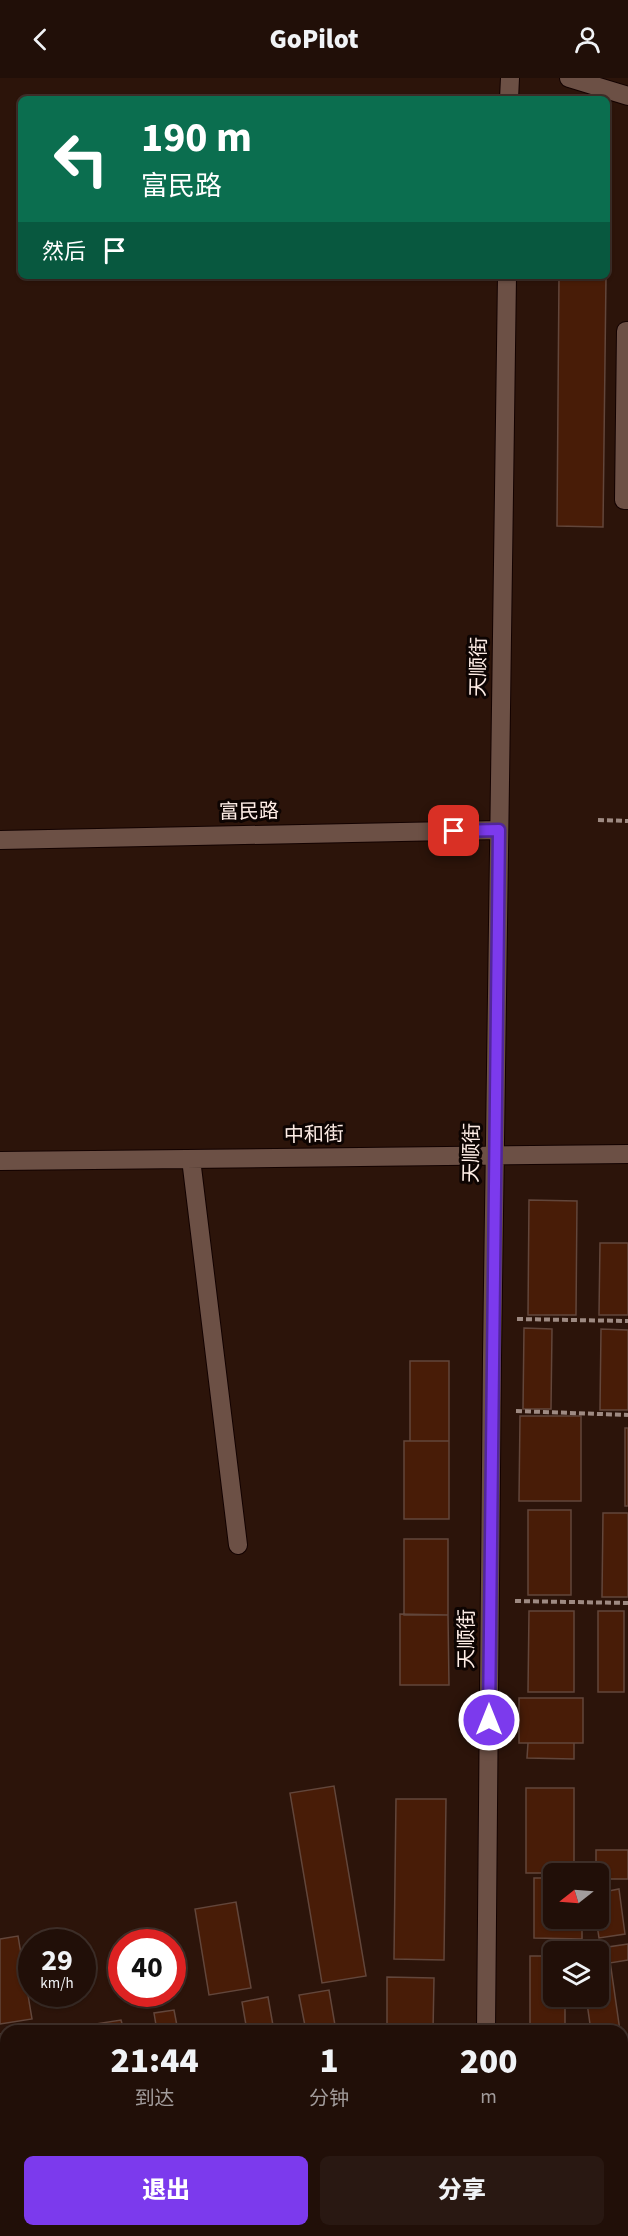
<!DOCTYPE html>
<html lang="zh">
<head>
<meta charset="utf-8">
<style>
	body { margin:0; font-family:"Source Sans 3","Noto Sans SC",sans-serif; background:#291812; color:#f1f3f6; height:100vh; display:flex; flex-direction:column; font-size:22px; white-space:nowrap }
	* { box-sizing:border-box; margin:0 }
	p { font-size:20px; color:#a29c9c }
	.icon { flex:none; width:33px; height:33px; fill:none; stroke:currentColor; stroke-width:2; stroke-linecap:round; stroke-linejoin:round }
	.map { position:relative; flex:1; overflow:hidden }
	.sheet { position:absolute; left:0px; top:1947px; width:628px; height:212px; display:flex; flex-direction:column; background:#210f08; border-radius:18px 18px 0 0; box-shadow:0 2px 4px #0004,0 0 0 2px #3e2f29 }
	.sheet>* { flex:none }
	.guide { position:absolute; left:18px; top:18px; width:592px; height:183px; border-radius:9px; box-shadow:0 2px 4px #0004,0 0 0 2px #3e2f29; background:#0b6e4f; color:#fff; overflow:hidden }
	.needle { width:39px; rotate:253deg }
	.fabs { position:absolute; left:543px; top:1785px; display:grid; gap:12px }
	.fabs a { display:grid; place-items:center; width:66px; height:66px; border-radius:9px; background:#210f08; box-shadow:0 2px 4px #0004,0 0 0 2px #3e2f29; font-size:30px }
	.speed { position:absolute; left:18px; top:1851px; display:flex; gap:12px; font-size:30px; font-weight:700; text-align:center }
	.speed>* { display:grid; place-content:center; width:78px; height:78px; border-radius:50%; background:#210f08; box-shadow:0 2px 4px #0004,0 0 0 2px #3e2f29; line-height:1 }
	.speed small { font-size:15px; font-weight:400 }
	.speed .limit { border:9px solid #d22; background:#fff; color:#111 }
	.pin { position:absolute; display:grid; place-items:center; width:51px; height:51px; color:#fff; margin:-26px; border-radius:12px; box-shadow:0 3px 9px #0006 }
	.me { position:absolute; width:66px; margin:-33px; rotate:0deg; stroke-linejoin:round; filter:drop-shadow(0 0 4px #0008) }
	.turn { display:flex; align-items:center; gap:21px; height:126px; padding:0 24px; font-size:27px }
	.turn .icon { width:78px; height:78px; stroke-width:2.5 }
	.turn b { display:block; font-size:42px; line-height:51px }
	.then { display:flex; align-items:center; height:57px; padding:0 24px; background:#0003; gap:12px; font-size:22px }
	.eta { display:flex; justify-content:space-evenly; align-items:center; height:102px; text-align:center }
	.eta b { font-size:36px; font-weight:800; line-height:42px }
	.button { display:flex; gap:12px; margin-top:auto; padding:12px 24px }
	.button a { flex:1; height:69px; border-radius:9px; background:#7c3aed; color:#fff; font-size:24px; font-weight:800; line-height:69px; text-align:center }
	.button a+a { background:#291812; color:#f1f3f6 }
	header { display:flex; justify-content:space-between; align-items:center; height:78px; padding:0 24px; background:#210f08; font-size:27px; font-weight:800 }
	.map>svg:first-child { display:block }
	.building { fill:#481c07; stroke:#62463b; stroke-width:1.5 }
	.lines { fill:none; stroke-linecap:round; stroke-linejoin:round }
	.minor-casing { stroke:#130200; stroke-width:20 }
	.major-casing { stroke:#130200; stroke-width:20 }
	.path { stroke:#9e8a82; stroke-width:4; stroke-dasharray:6 3; stroke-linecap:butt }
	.minor { stroke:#6c5045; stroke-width:18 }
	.major { stroke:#518782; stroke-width:18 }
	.route-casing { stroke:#51269a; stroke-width:15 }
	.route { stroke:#7c3aed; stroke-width:10 }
	.labels { text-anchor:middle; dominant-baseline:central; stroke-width:6; stroke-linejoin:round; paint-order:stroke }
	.street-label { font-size:20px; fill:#feede6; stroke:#0d0402 }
</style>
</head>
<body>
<header><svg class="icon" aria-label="back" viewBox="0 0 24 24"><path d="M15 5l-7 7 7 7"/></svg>GoPilot<svg class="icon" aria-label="person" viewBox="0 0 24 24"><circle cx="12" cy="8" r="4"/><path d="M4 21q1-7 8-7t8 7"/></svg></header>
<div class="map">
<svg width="628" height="2158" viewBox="0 0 628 2158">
	<rect width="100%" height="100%" fill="#2c140a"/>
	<path class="building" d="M559,198H606L603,449L557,448Z
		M529,1122L577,1123L576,1237H528Z
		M600,1165H628V1237H599Z
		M524,1250L552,1251L551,1331H523Z
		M601,1251L628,1252V1332H600Z
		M410,1283H449V1363H410Z
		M520,1338H581V1423H519Z
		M625,1350H628V1428H625Z
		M404,1363H449V1441H404Z
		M528,1432H571V1517H528Z
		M603,1435H628V1519H602Z
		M404,1461H448V1537H404Z
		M529,1533H574V1614H528Z
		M598,1533H624V1614H598Z
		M400,1536L448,1537L449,1607H400Z
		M519,1620H583V1665H519Z
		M528,1665H574V1681L527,1680Z
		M334,1708L366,1898L322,1905L290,1715Z
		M526,1710H574V1795H526Z
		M396,1721H446L444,1882L394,1881Z
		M596,1772H628V1801H598V1796H596Z
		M534,1800H554V1840H582V1861L534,1860Z
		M619,1811L625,1856L599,1860L596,1840H598V1815Z
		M236,1824L251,1910L209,1917L195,1831Z
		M18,1858L32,1941L0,1946V1861Z
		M628,1866V1882L610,1885L608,1869Z
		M608,1869L620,1953H591L586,1918H598V1874H581Z
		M530,1878H554V1918H565V1953H530Z
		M387,1899L434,1900L433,1953H387Z
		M329,1912L336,1953H306L299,1917Z
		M268,1919L274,1953H247L242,1924Z
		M174,1932L178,1953H157L154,1935Z
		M121,1942L124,1953H97L95,1946Z
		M88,1948V1953H67L66,1951Z
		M6,1955V2023L0,2024V1956Z
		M6,2034V2069H3L0,2056V2035Z"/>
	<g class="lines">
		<g class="minor-casing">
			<path id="minor" d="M569,0L628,18
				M509,21L510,0
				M628,253H626L624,422H628
				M0,762L499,752
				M191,1081L238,1467
				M0,1083L628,1076
				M486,1953L492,1279L507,198
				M264,2152L270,2158"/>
		</g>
		<g class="major-casing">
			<path id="major" d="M622,2101H628
				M0,2106H6
				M622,2134H628
				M0,2139H6"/>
		</g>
		<path class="path" d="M598,742L628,743
			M517,1241L628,1243
			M516,1333L628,1337
			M515,1523L628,1525"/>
		<use href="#minor" class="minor"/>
		<use href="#major" class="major"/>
	</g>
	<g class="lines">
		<g class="route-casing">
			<path id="route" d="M454,753L499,752L489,1642"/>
		</g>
		<use href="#route" class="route"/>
	</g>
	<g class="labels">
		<g class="street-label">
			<text transform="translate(479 589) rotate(-89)">天顺街</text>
			<text transform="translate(249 734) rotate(-1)">富民路</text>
			<text transform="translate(314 1057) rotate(-1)">中和街</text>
			<text transform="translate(472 1075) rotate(-89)">天顺街</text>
			<text transform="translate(467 1561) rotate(-90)">天顺街</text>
		</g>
	</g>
</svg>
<div class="fabs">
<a><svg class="needle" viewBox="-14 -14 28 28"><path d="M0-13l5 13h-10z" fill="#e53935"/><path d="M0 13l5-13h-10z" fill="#a29c9c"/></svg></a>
<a><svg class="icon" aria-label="layers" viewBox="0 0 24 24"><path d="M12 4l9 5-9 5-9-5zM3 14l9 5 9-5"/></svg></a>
</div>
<div class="speed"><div>29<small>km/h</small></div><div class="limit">40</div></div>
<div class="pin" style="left:454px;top:753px;background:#d93025"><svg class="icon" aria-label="arrive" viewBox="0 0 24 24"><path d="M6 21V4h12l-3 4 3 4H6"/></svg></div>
<svg class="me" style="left:489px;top:1642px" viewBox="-20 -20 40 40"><circle r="17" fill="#7c3aed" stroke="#fff" stroke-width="3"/><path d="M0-11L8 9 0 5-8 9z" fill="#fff"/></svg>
<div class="guide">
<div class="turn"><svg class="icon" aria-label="left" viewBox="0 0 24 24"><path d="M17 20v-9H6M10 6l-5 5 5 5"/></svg><div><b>190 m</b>富民路</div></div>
<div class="then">然后<svg class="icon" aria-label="arrive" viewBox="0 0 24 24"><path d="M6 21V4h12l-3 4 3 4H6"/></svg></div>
</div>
<section class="sheet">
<div class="eta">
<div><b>21:44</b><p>到达</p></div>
<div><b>1</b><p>分钟</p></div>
<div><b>200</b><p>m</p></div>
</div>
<div class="button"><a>退出</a><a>分享</a></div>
</section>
</div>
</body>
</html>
